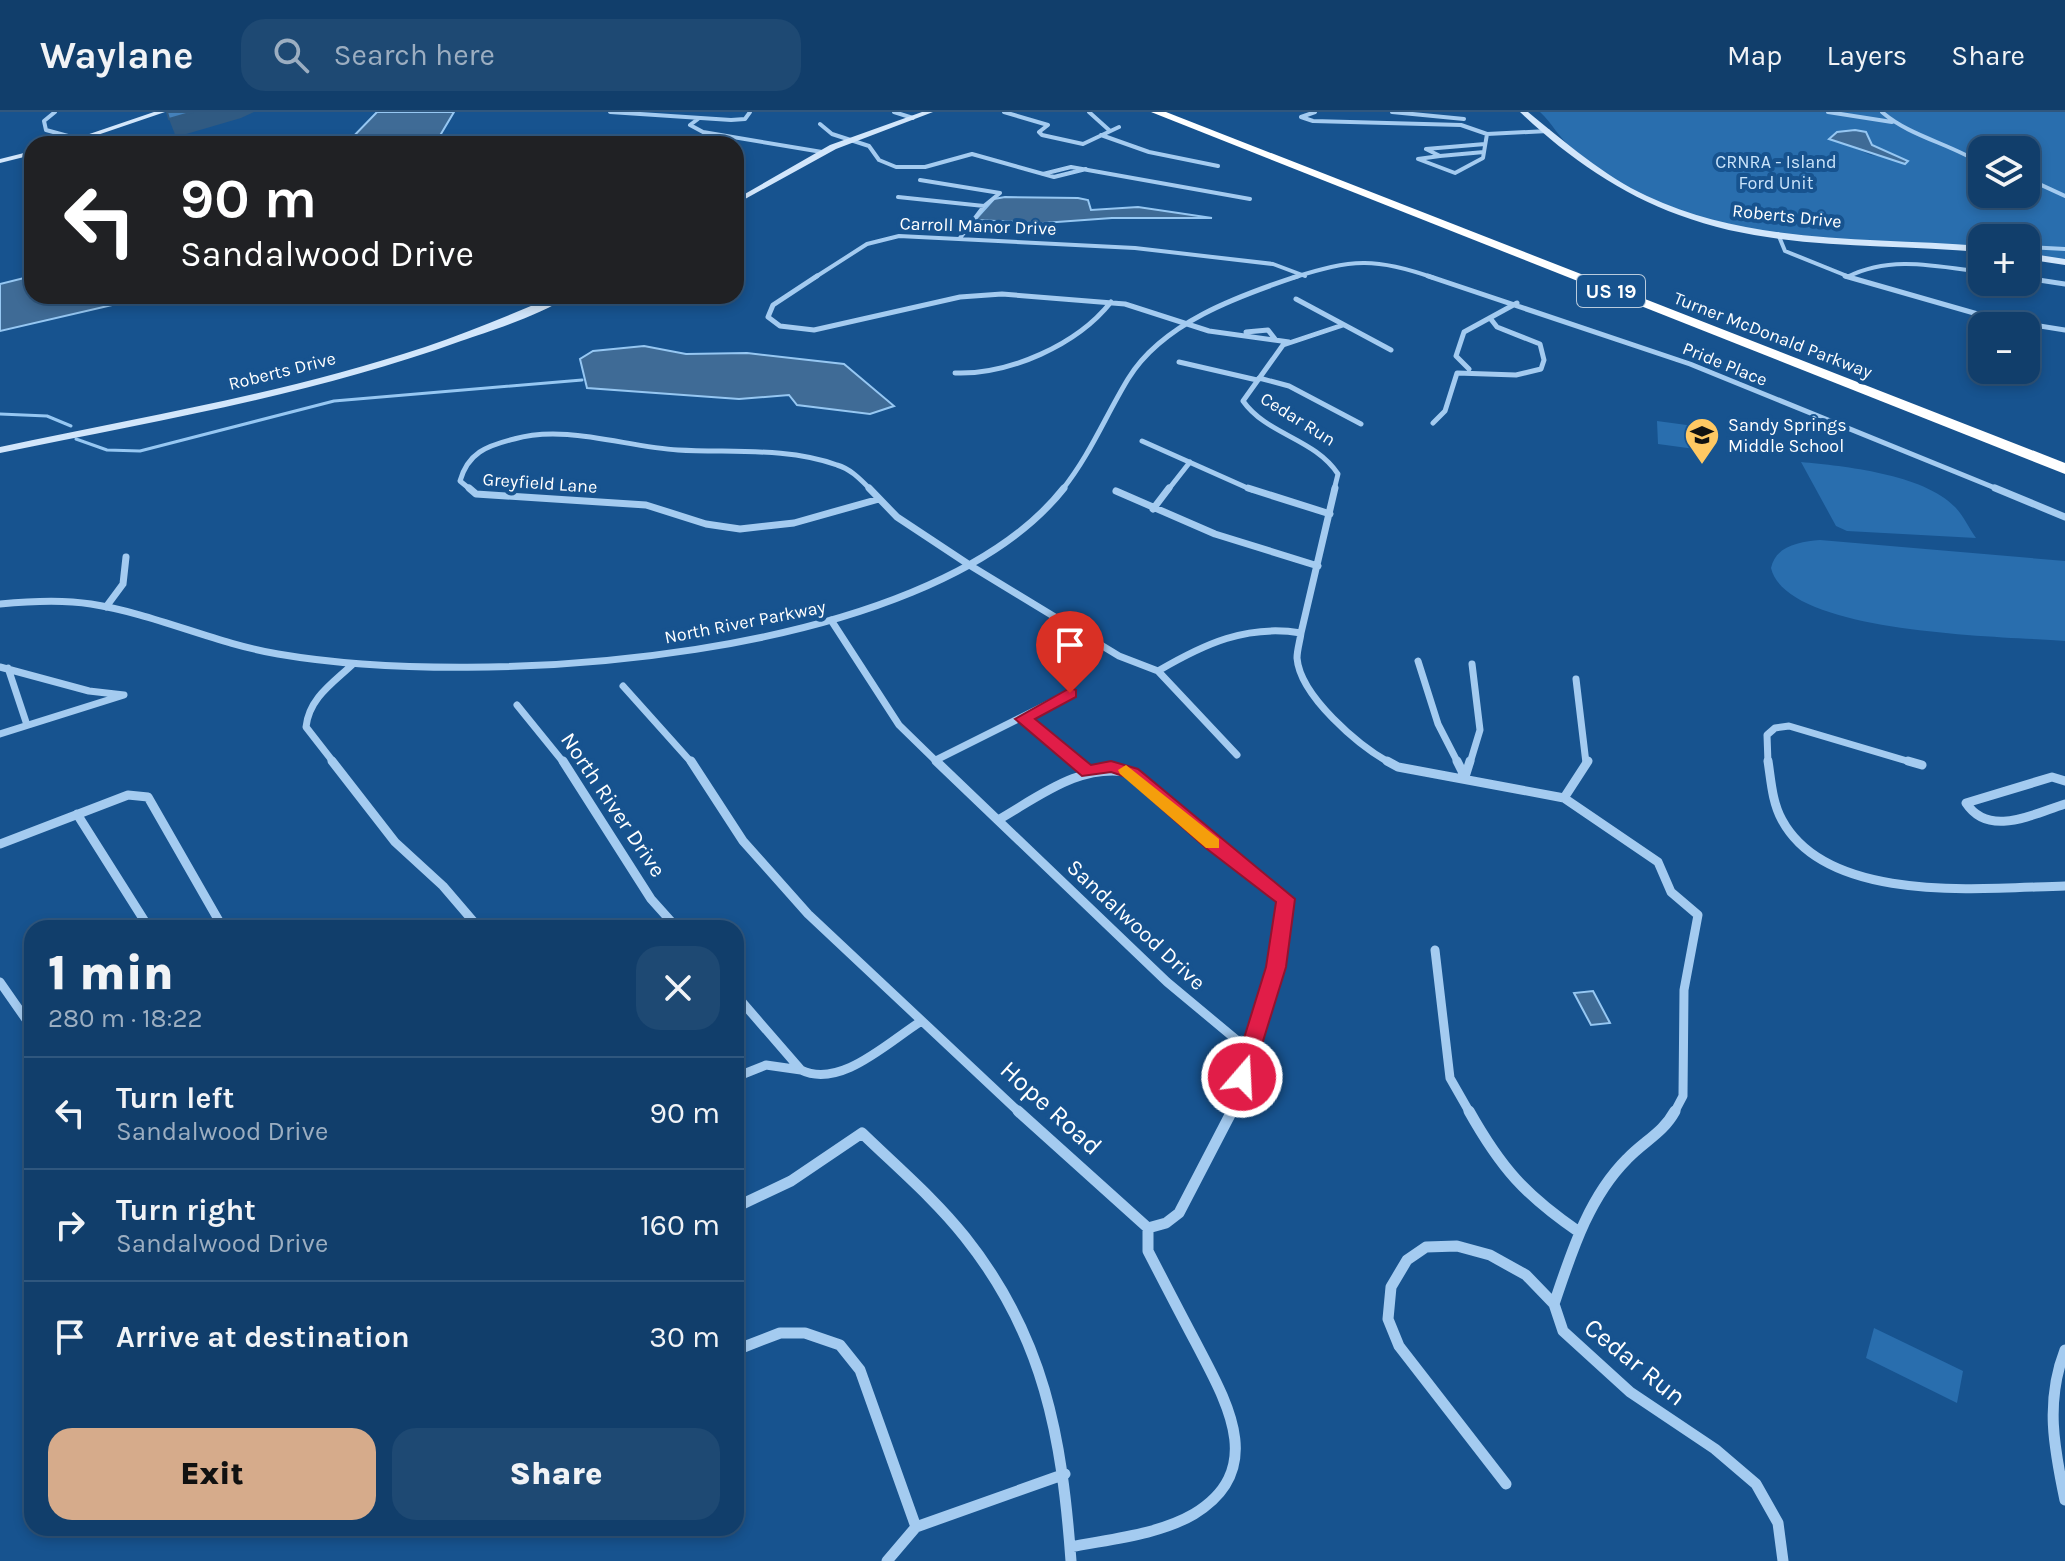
<!DOCTYPE html>
<html lang="en">
<head>
<meta charset="utf-8">
<style>
	body { margin:0; font-family:Karla,sans-serif; background:#1e4973; color:#f1f3f6; height:100vh; display:flex; flex-direction:column; font-size:30px; white-space:nowrap }
	* { box-sizing:border-box; margin:0 }
	p { font-size:26px; color:#9caec1 }
	.icon { flex:none; width:44px; height:44px; fill:none; stroke:currentColor; stroke-width:2; stroke-linecap:round; stroke-linejoin:round }
	.map { position:relative; flex:1; overflow:hidden }
	.side { position:absolute; left:24px; top:808px; width:720px; height:616px; display:flex; flex-direction:column; background:#113e6b; border-radius:24px; box-shadow:0 4px 12px #0003,0 0 0 2px #30577e }
	.side>* { flex:none }
	.hud { position:absolute; left:24px; top:24px; width:720px; height:168px; border-radius:24px; box-shadow:0 4px 12px #0003,0 0 0 2px #30577e; background:#202124; color:#fff; overflow:hidden }
	.fabs { position:absolute; left:1968px; top:24px; display:grid; gap:16px }
	.fabs a { display:grid; place-items:center; width:72px; height:72px; border-radius:16px; background:#113e6b; box-shadow:0 4px 12px #0003,0 0 0 2px #30577e; font-size:40px }
	.pin { position:absolute; display:grid; place-items:center; width:68px; height:68px; color:#fff; margin:-82px -34px; border-radius:50% 50% 50% 0; rotate:-45deg; box-shadow:0 0 8px #0007 }
	.pin .icon { rotate:45deg }
	.me { position:absolute; width:88px; margin:-44px; rotate:19deg; stroke-linejoin:round; filter:drop-shadow(0 0 6px #0008) }
	.turn { display:flex; align-items:center; gap:28px; height:168px; padding:0 24px; font-size:36px }
	.turn .icon { width:104px; height:104px; stroke-width:2.5 }
	.turn b { display:block; font-size:56px; line-height:68px }
	.round { display:grid; place-items:center; flex:none; width:84px; height:84px; border-radius:24px; background:#1e4973 }
	.overview { display:flex; align-items:center; justify-content:space-between; height:136px; padding:0 24px }
	h1 { font-size:48px; font-weight:800; line-height:60px }
	.primary-button { display:flex; gap:16px; margin-top:auto; padding:16px 24px }
	.primary-button a { flex:1; height:92px; border-radius:24px; background:#d6ab8b; color:#111; font-size:32px; font-weight:800; line-height:92px; text-align:center }
	.primary-button a+a { background:#1e4973; color:#f1f3f6 }
	ul { padding:0; list-style:none }
	li { display:flex; align-items:center; gap:24px; height:112px; padding:0 24px; border-top:2px solid #30577e }
	li div { flex:1 }
	li b { display:block; font-size:30px }
	li em { font-style:normal }
	header { display:flex; align-items:center; gap:48px; box-sizing:border-box; height:112px; padding:0 40px; background:#113e6b; border-bottom:2px solid #30577e }
	header strong { font-size:38px }
	nav { display:flex; gap:44px; margin-inline-start:auto; font-size:28px }
	.search { width:560px; height:72px; background:#1e4973; display:flex; align-items:center; gap:20px; box-sizing:border-box; padding:0 28px; border-radius:24px; color:#9caec1; font-size:30px }
	.map>svg:first-child { display:block }
	.green { fill:#296eae; fill-rule:evenodd }
	.water { fill:#3f6b96; stroke:#96c7f2; stroke-width:2 }
	.lines { fill:none; stroke-linecap:round; stroke-linejoin:round }
	.stream { stroke:#96c7f2; stroke-width:3 }
	.street-far4 { stroke:#a4cbf0; stroke-width:4 }
	.street-far3 { stroke:#a4cbf0; stroke-width:5 }
	.street-far2 { stroke:#a4cbf0; stroke-width:7 }
	.street-far1 { stroke:#a4cbf0; stroke-width:9 }
	.street { stroke:#a4cbf0; stroke-width:11 }
	.secondary { fill:#d2e6fb; fill-rule:evenodd }
	.highway { fill:#fff; fill-rule:evenodd }
	.shaded-wall { fill:#305a82 }
	.building { fill:#4480b9; stroke:#305a82; stroke-width:2 }
	.route { fill:#e11d48; stroke:#92132f; stroke-width:2 }
	.slow { fill:#f59e0b }
	.labels { text-anchor:middle; dominant-baseline:central; stroke-width:8; stroke-linejoin:round; paint-order:stroke }
	.far-park-label { font-size:18px; fill:#cae4fb; stroke:#17538f }
	.far-street-label { font-size:18px; fill:#fff; stroke:#17538f }
	.far-poi-label { font-size:18px; fill:#fff; stroke:#17538f; text-anchor:start }
	.shield { fill:#17538f; stroke:#b9cbdd; stroke-width:2 }
	.shield-label { font-size:20px; font-weight:bold; fill:#fff }
	.street-label { font-size:22px; fill:#fff; stroke:#17538f }
	.near-street-label { font-size:26px; fill:#fff; stroke:#17538f }
</style>
</head>
<body>
<header>
<strong>Waylane</strong>
<div class="search"><svg class="icon" aria-label="search" viewBox="0 0 24 24"><circle cx="10" cy="10" r="6"/><path d="M15 15l6 6"/></svg>Search here</div>
<nav><a>Map</a><a>Layers</a><a>Share</a></nav>
</header>
<div class="map">
<svg width="2065" height="1449" viewBox="0 0 2065 1449">
	<rect width="100%" height="100%" fill="#17538f"/>
	<path class="green" d="M1540,0H2065V150L2026,144V126H1982V138C1883,130 1742,133 1652,91C1624,78 1595,57 1572,36C1559,26 1552,11 1540,0ZM1855,18L1866,20L1872,33L1907,48L1871,43L1830,26L1837,20ZM1982,38H2026V82H1982Z
		M1657,309L1694,314L1695,337L1658,332Z
		M1801,350C1844,354 1923,362 1955,395C1963,403 1969,416 1976,426L1847,419L1836,414Z
		M1820,428L2065,449V529C2005,524 1787,523 1771,456C1776,433 1800,430 1820,428Z
		M1874,1216L1963,1259L1957,1291L1866,1246Z"/>
	<path class="water" d="M377,0H454L435,32H346Z
		M1855,18L1866,20L1872,33L1908,49L1905,52L1829,27L1837,20Z
		M1005,85L1078,86L1088,88L1091,98L1138,95L1212,106H1112L1043,111L975,108L994,87Z
		M32,164V184H151L0,219V172Z
		M644,234L686,242L747,241L844,252L894,294L870,302L797,293L789,283L739,287L587,276L580,247L593,239Z
		M1593,879L1610,911L1591,913L1574,881Z"/>
	<g class="lines">
		<path class="stream" d="M0,302L47,304L71,314
			M76,327L107,338L140,339L334,289L582,268"/>
		<path class="street-far4" d="M55,0L44,9L46,18L79,27
			M610,0L731,8L745,7L750,0
			M894,0L913,6
			M1004,0L1048,13L1039,20L1042,23L1083,32L1119,15
			M1089,0L1109,18
			M1315,0L1301,5L1313,9L1461,13L1487,22
			M1392,0L1464,7
			M1828,0L1892,10
			M1882,0C1909,24 1951,32 1982,52
			M698,7L690,13L703,20L822,40
			M820,12L832,22L869,34L879,48L896,55H925L972,42L1054,65L1086,57
			M1101,23L1149,40L1218,54
			M1484,40L1440,44L1426,37L1485,32
			M1440,44L1418,47L1455,61L1483,46L1487,22L1548,19
			M1043,62L1071,55L1250,87
			M2026,66L2065,84
			M920,68L1000,81L984,94
			M898,85L984,94L960,126
			M1778,122L1785,139L1852,166
			M2026,135L2065,137
			M1847,165C1890,143 1936,154 1982,160
			M814,166L867,132L899,124L1135,136L1273,152L1305,164
			M1292,166C1352,147 1375,145 1434,166"/>
		<path class="street-far3" d="M817,164L773,193L768,205L780,214L814,218L960,185L1002,182L1125,192L1209,219L1289,230
			M1428,164L1690,252L2000,378
			M1845,164L1995,207L2065,218
			M2026,166L2065,172
			M394,184L412,188L423,184
			M1296,187L1391,238
			M1246,220L1268,218L1275,227
			M1179,250L1257,268
			M1469,257L1456,244L1464,220L1517,191
			M955,261C1009,263 1077,233 1111,190
			M1259,266L1289,274L1361,312
			M1433,311L1445,299L1457,261L1516,263L1541,257L1544,248L1540,232L1497,215L1490,206
			M1142,329L1252,378
			M471,378L460,369C468,341 486,334 514,327C565,312 626,335 678,338C731,341 787,335 837,353C851,357 861,368 871,378
			M1062,378C1090,343 1105,305 1128,267C1162,211 1238,184 1298,164
			M1168,378L1190,350
			M1334,378L1338,362C1314,326 1267,323 1243,289L1283,233L1343,213"/>
		<path class="street-far2" d="M469,376L476,382L646,393L706,412L740,417L794,411L879,387
			M869,376L897,405L971,454L1119,544L1158,559L1237,643
			M1248,376L1330,402
			M1995,376L2065,405
			M1116,379L1215,422L1318,454
			M1153,397L1169,376
			M0,492C30,489 61,487 91,492C155,502 214,531 278,542C481,577 927,550 1064,376
			M106,495L123,472L126,445
			M831,508L899,613L938,651
			M1301,521L1335,376
			M1418,549L1438,612L1458,651
			M0,555L89,579L124,583L0,622
			M8,556L27,613
			M1158,559C1204,532 1247,512 1301,521C1300,529 1297,538 1297,546C1300,584 1359,634 1390,651
			M1576,567L1586,651
			M623,574L692,651
			M517,593L564,651
			M1024,607L1077,651
			M936,648L1070,581
			M334,651L306,615C309,586 333,571 353,552
			M1470,651L1480,618L1472,552
			M1768,651L1767,623L1775,616L1789,614L1914,651"/>
		<path class="street-far1" d="M332,649L395,730L443,774L479,816
			M563,649L651,787L677,816
			M691,649L743,729L808,802L1020,1001
			M936,649L1167,870L1251,940
			M1074,649L1088,660
			M1387,649L1398,655L1564,686L1658,750L1671,780L1698,803L1684,878L1683,984L1674,1001
			M1457,649L1465,665
			M1768,649C1771,668 1772,690 1782,708C1828,793 1983,776 2065,774
			M1908,649L1922,653
			M1465,665L1470,649
			M2065,669L2052,665L1966,691C1989,726 2033,702 2065,692
			M1564,686L1588,649
			M77,702L149,816
			M998,708C1040,684 1081,650 1132,661L1213,732L1286,787L1264,898L1231,1001
			M0,732L128,683L148,685L223,816
			M1435,838L1450,966L1470,1001
			M0,870L32,916
			M736,883L801,958C840,977 887,931 920,910
			M736,965L766,953L801,958"/>
		<path class="street" d="M1018,999L1148,1116V1139C1164,1170 1180,1201 1196,1231C1226,1289 1268,1357 1194,1402C1158,1423 1110,1427 1070,1435
			M1469,999C1501,1056 1525,1083 1579,1120
			M736,1095L791,1069L862,1021C897,1055 935,1087 965,1125C1044,1224 1062,1325 1071,1449
			M1148,1116L1166,1111L1179,1101L1232,999
			M1554,1192C1571,1142 1588,1086 1627,1047C1644,1029 1663,1021 1675,999
			M736,1238L780,1221H805L840,1233L860,1258L916,1415
			M2065,1238C2045,1289 2054,1336 2065,1388
			M1506,1372L1399,1234L1388,1207L1391,1175L1407,1148L1426,1135L1457,1134L1490,1143L1526,1163L1554,1192L1563,1219L1630,1280L1715,1337L1756,1372L1778,1411L1783,1449
			M887,1449L916,1415L1065,1362"/>
		<path class="secondary" d="M154,0H165L71,32H60Z
			M922,0H933L836,37L736,92V87L830,33Z
			M1520,0H1528C1565,30 1604,64 1647,84C1751,133 1870,125 1982,134V140C1882,131 1774,139 1679,103C1620,82 1565,43 1520,0Z
			M32,39V43L0,51V47Z
			M2026,141L2065,147V153L2026,147Z
			M555,184H568C542,203 492,218 461,229C312,283 155,309 0,341V335C142,305 287,281 425,235C469,220 512,202 555,184Z"/>
		<path class="highway" d="M1151,0H1166L2065,351V362Z"/>
	</g>
	<path class="shaded-wall" d="M193,0H254L241,6L176,25L169,7Z"/>
	<path class="building" d="M167,0H193L169,7Z"/>
	<path class="route" d="M1070,576L1076,578V585L1035,607L1091,653L1111,649L1138,657L1295,787L1286,855L1250,971H1235L1232,965L1266,855L1276,790L1207,737L1126,665L1111,660L1082,664L1015,607Z"/>
	<path class="slow" d="M1126,653L1219,727V736H1206L1120,662L1118,658Z"/>
	<defs>
		<g id="school-pin" transform="scale(1.8)"><path d="M0 17L-7.5 6A9.5 9.5 0 1 1 7.5 6Z" fill="#ffc863" stroke="#17538f"/><path d="M0-5L7-2L0 1L-7-2ZM-4 1L0 2.5L4 1V4Q0 6-4 4Z" fill="#111"/></g>
	</defs>
	<g fill-rule="evenodd">
		<use href="#school-pin" x="1702" y="323"/>
	</g>
	<g class="labels">
		<g class="far-park-label">
			<text x="1776" y="50">CRNRA - Island<tspan x="1776" dy="21">Ford Unit</tspan></text>
		</g>
		<g class="far-street-label">
			<text transform="translate(1787 104) rotate(6)">Roberts Drive</text>
			<text transform="translate(978 114) rotate(2)">Carroll Manor Drive</text>
			<text transform="translate(1773 223) rotate(21)">Turner McDonald Parkway</text>
			<text transform="translate(1725 252) rotate(22)">Pride Place</text>
			<text transform="translate(282 259) rotate(-14)">Roberts Drive</text>
			<text transform="translate(1298 307) rotate(32)">Cedar Run</text>
			<text transform="translate(540 371) rotate(4)">Greyfield Lane</text>
			<text transform="translate(745 510) rotate(-11)">North River Parkway</text>
		</g>
		<g class="far-poi-label">
			<text x="1728" y="313">Sandy Springs<tspan x="1728" dy="21">Middle School</tspan></text>
		</g>
		<rect class="shield" x="1577" y="163" width="68" height="32" rx="6"/>
		<g class="shield-label">
			<text x="1611" y="179">US 19</text>
		</g>
		<g class="street-label">
			<text transform="translate(613 693) rotate(56)">North River Drive</text>
			<text transform="translate(1136 813) rotate(43)">Sandalwood Drive</text>
		</g>
		<g class="near-street-label">
			<text transform="translate(1051 996) rotate(42)">Hope Road</text>
			<text transform="translate(1635 1250) rotate(39)">Cedar Run</text>
		</g>
	</g>
</svg>
<div class="fabs">
<a><svg class="icon" aria-label="layers" viewBox="0 0 24 24"><path d="M12 4l9 5-9 5-9-5zM3 14l9 5 9-5"/></svg></a>
<a>+</a>
<a>−</a>
</div>
<div class="pin" style="left:1070px;top:581px;background:#d93025"><svg class="icon" aria-label="arrive" viewBox="0 0 24 24"><path d="M6 21V4h12l-3 4 3 4H6"/></svg></div>
<svg class="me" style="left:1242px;top:965px" viewBox="-20 -20 40 40"><circle r="17" fill="#e11d48" stroke="#fff" stroke-width="3"/><path d="M0-11L8 9 0 5-8 9z" fill="#fff"/></svg>
<div class="hud">
<div class="turn"><svg class="icon" aria-label="left" viewBox="0 0 24 24"><path d="M17 20v-9H6M10 6l-5 5 5 5"/></svg><div><b>90 m</b>Sandalwood Drive</div></div>
</div>
<section class="side">
<div class="overview"><div><h1>1 min</h1><p>280 m · 18:22</p></div><a class="round"><svg class="icon" aria-label="close" viewBox="0 0 24 24"><path d="M6 6l12 12M18 6L6 18"/></svg></a></div>
<ul>
<li><svg class="icon" aria-label="left" viewBox="0 0 24 24"><path d="M17 20v-9H6M10 6l-5 5 5 5"/></svg><div><b>Turn left</b><p>Sandalwood Drive</p></div><em>90 m</em></li>
<li><svg class="icon" aria-label="right" viewBox="0 0 24 24"><path d="M7 20v-9h11M14 6l5 5-5 5"/></svg><div><b>Turn right</b><p>Sandalwood Drive</p></div><em>160 m</em></li>
<li><svg class="icon" aria-label="arrive" viewBox="0 0 24 24"><path d="M6 21V4h12l-3 4 3 4H6"/></svg><div><b>Arrive at destination</b></div><em>30 m</em></li>
</ul>
<div class="primary-button"><a>Exit</a><a>Share</a></div>
</section>
</div>
</body>
</html>
